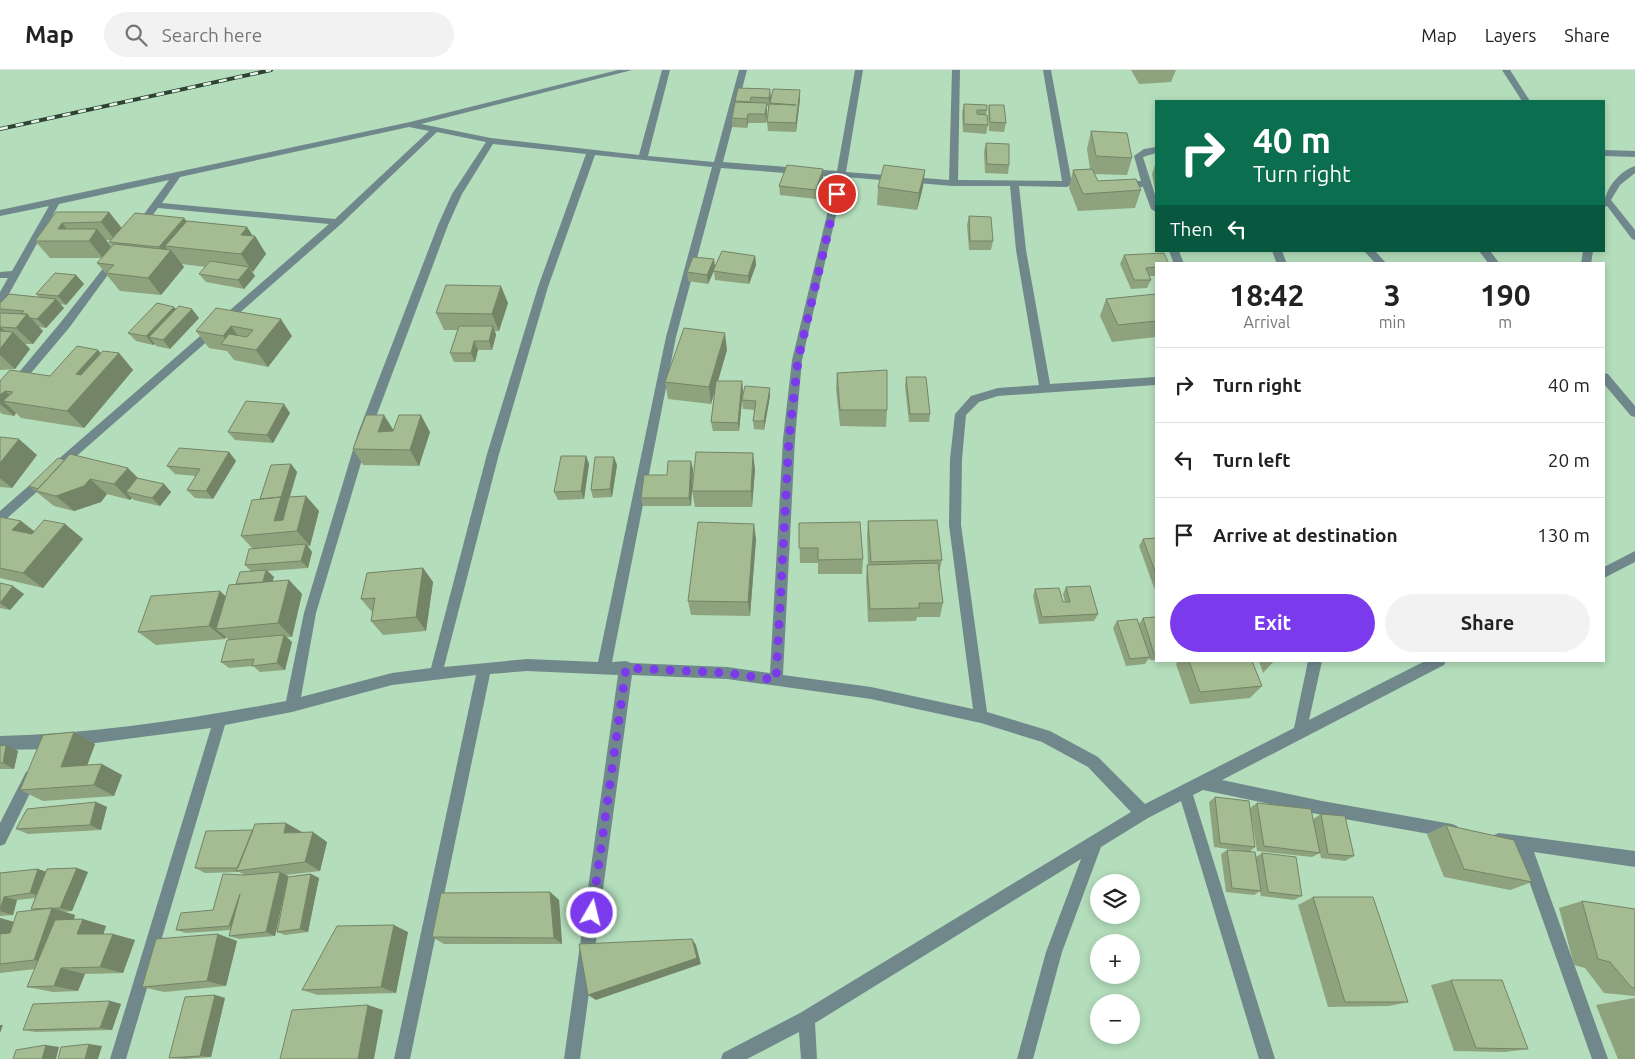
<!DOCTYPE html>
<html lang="en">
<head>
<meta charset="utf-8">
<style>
	body { margin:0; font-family:Ubuntu,sans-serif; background:#f2f2f2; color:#222; height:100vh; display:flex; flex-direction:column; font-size:19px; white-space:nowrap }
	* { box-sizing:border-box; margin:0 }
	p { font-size:16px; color:#767676 }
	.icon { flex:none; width:28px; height:28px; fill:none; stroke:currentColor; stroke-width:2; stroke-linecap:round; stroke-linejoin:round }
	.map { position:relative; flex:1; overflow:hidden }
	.panel { position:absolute; left:1155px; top:192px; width:450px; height:400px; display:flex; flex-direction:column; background:#fff; border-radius:0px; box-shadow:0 2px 8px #0003 }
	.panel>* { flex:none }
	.hud { position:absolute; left:1155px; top:30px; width:450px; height:152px; border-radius:0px; box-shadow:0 2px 8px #0003; background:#0b6e4f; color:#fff; overflow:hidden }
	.buttons { position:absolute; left:1090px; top:804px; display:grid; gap:10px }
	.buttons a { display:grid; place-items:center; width:50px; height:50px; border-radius:50%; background:#fff; box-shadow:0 2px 8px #0003; font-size:25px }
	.pin { position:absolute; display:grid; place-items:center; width:42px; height:42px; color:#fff; margin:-21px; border:2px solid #fff; border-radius:50%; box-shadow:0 1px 5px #0007 }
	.me { position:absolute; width:55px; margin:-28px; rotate:8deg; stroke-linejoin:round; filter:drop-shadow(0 0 4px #0008) }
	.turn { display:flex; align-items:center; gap:18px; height:105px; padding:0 15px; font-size:22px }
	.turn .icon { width:65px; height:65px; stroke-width:2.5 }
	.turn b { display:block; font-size:35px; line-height:42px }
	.then { display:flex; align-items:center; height:48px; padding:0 15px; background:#0003; gap:10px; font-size:19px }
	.eta { display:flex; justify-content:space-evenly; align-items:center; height:85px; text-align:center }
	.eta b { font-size:30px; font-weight:700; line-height:35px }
	.button { display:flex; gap:10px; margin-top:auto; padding:10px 15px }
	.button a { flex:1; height:58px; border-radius:30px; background:#7c3aed; color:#fff; font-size:20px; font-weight:700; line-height:58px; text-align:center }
	.button a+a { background:#f2f2f2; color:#222 }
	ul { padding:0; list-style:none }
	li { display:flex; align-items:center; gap:15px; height:75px; padding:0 15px; border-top:1px solid #e0e0e0 }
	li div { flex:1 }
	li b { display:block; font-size:19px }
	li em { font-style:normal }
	header { display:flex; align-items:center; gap:30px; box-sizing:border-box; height:70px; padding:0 25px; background:#fff; border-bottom:1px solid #e0e0e0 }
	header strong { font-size:24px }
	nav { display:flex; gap:28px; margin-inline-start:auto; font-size:18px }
	.search { width:350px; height:45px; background:#f2f2f2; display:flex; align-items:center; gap:12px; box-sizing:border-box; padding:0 18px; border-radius:28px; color:#767676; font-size:19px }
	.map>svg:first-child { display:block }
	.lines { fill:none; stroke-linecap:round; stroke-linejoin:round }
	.street { fill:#70888c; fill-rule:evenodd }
	.rail-casing { stroke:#2e4333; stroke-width:4 }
	.rail { stroke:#e3f7e6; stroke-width:2.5; stroke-dasharray:8; stroke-linecap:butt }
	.wall { fill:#8ea27e; fill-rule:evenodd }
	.shaded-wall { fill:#748466 }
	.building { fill:#a5bc92; stroke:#748466 }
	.route { stroke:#7c3aed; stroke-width:9; stroke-dasharray:0 16.2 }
</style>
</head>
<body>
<header>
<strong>Map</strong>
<div class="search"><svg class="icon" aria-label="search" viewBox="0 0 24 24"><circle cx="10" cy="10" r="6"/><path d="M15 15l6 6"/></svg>Search here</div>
<nav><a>Map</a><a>Layers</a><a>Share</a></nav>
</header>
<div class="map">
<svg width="1635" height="989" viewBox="0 0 1635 989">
	<rect width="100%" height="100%" fill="#b3ddbb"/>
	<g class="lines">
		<path class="street" d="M618,0H632L421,54L491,68L639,85L662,0H670L648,86L714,92L739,0H747L723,92L837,101L855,0H863L846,102L949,110L952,0H960L958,110L1062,111L1043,0H1051L1072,114L1067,117L1019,116L1026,180L1050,314L1156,307V315L998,326L979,332L966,345L962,389L961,455L987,642L1050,661L1098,687L1145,734L1294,658L1308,591H1322L1309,650L1425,591H1446L1444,595L1222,710L1322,731L1452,754L1457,756L1459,761L1457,766L1452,768L1322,745L1203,720L1193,725L1275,989H1259L1181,731L1148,748L1101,777L1062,882L1033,989H1017L1046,882L1081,789L815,953L817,989H801L799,962L747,989H721L723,983L800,943L1131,742L1088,697L1042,672L981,653L871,629L727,609L632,605L580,989H564L618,605L527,601L490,604L410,989H394L476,605L392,615L292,642L225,655L126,989H110L211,658L49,679L0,680V666C96,664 192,649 286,631L304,543L358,363L438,155L452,124L486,72L437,62L341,154L63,398H55L53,395L55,392L329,154L158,138L142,159H136V155L169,110L59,134L5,231L0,234V222L8,208H0V202L12,201L49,136L0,146V140L410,52ZM409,57L429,61L335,149L162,133L180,107ZM493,74L586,84L538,217L487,384L431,598L392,603L301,627L316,543L370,363L448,155L462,124ZM595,85L712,97L666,267L598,592L527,589L444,597L499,384L548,217ZM721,98L836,107L792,290L783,369L770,603L727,597L631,593L626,591L612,592L676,267ZM845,107L953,116H1010L1016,180L1039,315L998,318L971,326L955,344L950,389L949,455L973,639L871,617L783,605L795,369L802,290Z
			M1502,0H1510L1530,31H1522Z
			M1156,77V83L1143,87L1156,128V142L1151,139L1143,117H1122L1117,114L1122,111H1141L1134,86L1144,79Z
			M1604,80L1635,81V87L1604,86Z
			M1635,96V103L1620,115L1611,130L1635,160V170L1632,169L1607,136L1604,137C1604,120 1618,102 1635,96Z
			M1169,181H1179L1184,194H1174Z
			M1272,181H1282L1287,194H1277Z
			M1364,181H1375L1387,194H1376Z
			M1479,181H1490L1500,194H1489Z
			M1583,181H1593L1591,194H1581Z
			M115,186L118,187V191L69,258L4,335L0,336V325L61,252L112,187Z
			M1604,303L1608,304L1635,336V347L1631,346L1604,314Z
			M44,404L48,406L50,409L48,412L4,451L0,453V441L40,406Z
			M1635,481V492L1604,508V497Z
			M31,700L36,702L38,707L5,774L0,776V753L26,702Z
			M1499,763L1635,781V797L1534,782L1608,989H1592L1518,780L1494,775L1492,770L1494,765Z"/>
		<g class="rail-casing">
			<path id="rail" d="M0,59L271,0"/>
		</g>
		<use href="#rail" class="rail"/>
	</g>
	<path class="wall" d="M1131,0H1176L1171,12L1139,14Z
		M738,18L771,28L770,34L773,19L800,29L796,62L768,61L767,52L769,36H767V42L766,53H748L747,58L732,57V48Z
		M964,34L987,40L986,45L988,55L986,64L963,62L962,43Z
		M989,35L1006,53L1004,62L989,61L988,43Z
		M1091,61L1132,88L1127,105L1095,104L1098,111L1141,120L1135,138L1078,141L1069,118L1073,100L1090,99L1087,79Z
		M986,73L1009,95L1008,104L985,103L984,82Z
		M1155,95H1156V120H1155L1152,104Z
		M823,99V108L816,129L780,125L779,116Z
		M878,117H923L917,140L877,135Z
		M56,142H109L122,158L184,148L187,151L247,157L253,166H255L266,184L252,202L255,206L244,219L206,212L199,204L206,197L182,194L184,197L161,225L120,221L97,193L102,188H50L35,171ZM106,170H111L109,172L112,176L106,183L111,176Z
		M969,146L993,171L991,180H969L967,155Z
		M1124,185L1156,194V206H1149L1151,210L1147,218L1131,219L1120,194Z
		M755,186L756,195L749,214L715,210L714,201L708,214L688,211L687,202L714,189L715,198Z
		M76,205L84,214L66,235L60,234L64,238L46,258L38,257L43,261L33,274H25L30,279L15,299L0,300V233L39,227L36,224Z
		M1156,224V267L1112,272L1100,246L1106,229Z
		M508,233L499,261H495L496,265L492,280H478L475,292H454L450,283L458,260H444L436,243Z
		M174,237L176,239L199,248L170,279L156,276L155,274L153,275L136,271L128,263Z
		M216,238L292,266L268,297L234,290L227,281L209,278L196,261Z
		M727,280L718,311L743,320L739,361H713L711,352L715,318L711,334L668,329L665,312Z
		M101,283H119L133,300L84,358L21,348L16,343L14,346L2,344L0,342V311L50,306Z
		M837,303L887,340L886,357L840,356L836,319Z
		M906,307L930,344L929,352H909L905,316Z
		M770,318V326L764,360L754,359L753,351L755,340L743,339L742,330Z
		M290,343L273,373L235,370L228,362Z
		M393,361L430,362L419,396L363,395L353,379Z
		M0,367L37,385L12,418L0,417Z
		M229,382L236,391L213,429L195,428L187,420L196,406L175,404L167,396Z
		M586,386L589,394L584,429L558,430L554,422Z
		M65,390L139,409L164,414L171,422L160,436L134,430L132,428L130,430L107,424L101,432L74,441L54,436L29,416Z
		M291,394L297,402L290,427L306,426L319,441L310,476H308L312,482L308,498L268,501L274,507L272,511L289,510L302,524L292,567H287L292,572L285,600L260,602L253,596L229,598L221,592L229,570L226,567L225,569L156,575L138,562L225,527L236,514L251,501L245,495L253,479L241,466L260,429Z
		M617,395L612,427L593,428L591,420Z
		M693,399L691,436H643L641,428L667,405Z
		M755,399L752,437H695L692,421Z
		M0,447L21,451L34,461L65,454L83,469L43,518L0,508Z
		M868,451L942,490L939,503L943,533L940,547H917L916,551L868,552L866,509L867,495H868L867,466Z
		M799,453L863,489L862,504H818V493H800Z
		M1156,468V523L1139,476L1143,469Z
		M756,469L750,546L691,545L688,531Z
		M423,498L433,512L426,561L383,565L371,551L373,543L361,529Z
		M0,513L24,524L10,540L0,538Z
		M1066,517L1098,544L1094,551L1039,554L1033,526L1035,519L1063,532H1065L1063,524Z
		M1156,547V590H1150L1149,588L1145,594L1126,596L1113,558L1117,551L1139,554L1143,548Z
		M1178,591H1252L1262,616L1250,628L1190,634L1176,594Z
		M1259,591H1274L1263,603Z
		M74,662L95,674L87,695L122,705L114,726L43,731L20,720Z
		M0,676L18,681L14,699H0Z
		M1215,727L1255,777L1249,782L1214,777L1209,732Z
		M96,732L107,737L101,760L28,764L16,759Z
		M1257,733L1313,749L1321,744L1354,786L1345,791L1321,788L1320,783L1312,787L1257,781L1250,738Z
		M1446,755L1532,812L1510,820L1444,807L1427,764Z
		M301,763L327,772L320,801L286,805L288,806V807L311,804L319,808L308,862L285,865L277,862L288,809L275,866L239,869L229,866L231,860L186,863L176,860L213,840L245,805L239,802L205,803L195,798Z
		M1227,780L1256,787L1262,783L1302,826L1294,830L1261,826L1260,821L1254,825L1226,822L1221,784Z
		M77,798L88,802L72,841L64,842L75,845L74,849L106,856L103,864H113L135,870L123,903L85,904L78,921L53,922L27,917L35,899L0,903V848L14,852L34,840L31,839L35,828L17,830L13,845L0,846V803L38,799L46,802Z
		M550,822L559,830L562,874H444L432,867Z
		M1313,827L1408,932L1389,936L1328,937L1298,835Z
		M1582,831L1635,839V926L1604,923L1585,898L1574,895L1559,838Z
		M408,862L396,923L318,925L302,920Z
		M218,864L237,871L226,916L164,922L142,917Z
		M1451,910L1528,979L1505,982L1454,981L1431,915Z
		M215,925L225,928L211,987L185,989L169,988Z
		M1634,928L1635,929V989H1618L1596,935Z
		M110,931L121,934L112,960L36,962L23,960Z"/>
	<path class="shaded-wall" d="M770,19L771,28L769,36V28Z
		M800,20V29L796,62V53Z
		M767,33V42L766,53L765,44Z
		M748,44V53L747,58V49Z
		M823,99V108L816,129V120Z
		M925,100L923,117L917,140L919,123Z
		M109,142L122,159L115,170L101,152Z
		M184,148L196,165L165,176L169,182L171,180L184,197L161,225L148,208L166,186L159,177Z
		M62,153L76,170L58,159Z
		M247,157L254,168L255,166L266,184L253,202L241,184V165Z
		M97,159L111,176L103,188L89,171Z
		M755,186L756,195L749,214L748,206Z
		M714,189L715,198L708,214L707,205Z
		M249,197L255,206L244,219L238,210Z
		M76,205L84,214L66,235L58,226Z
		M501,216L508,233L499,261L492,244Z
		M56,229L64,238L46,258L37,249Z
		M174,237L181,245L149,267L155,274L153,275L146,266Z
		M192,239L199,248L170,279L163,270Z
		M27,244L43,261L33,274L16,258Z
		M281,249L292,266L268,297L256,280Z
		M231,256L243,273L230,275L223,266Z
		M493,256L496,265L492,280L489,271Z
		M0,257L10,266L13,262L30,279L15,299L0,285Z
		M725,263L727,280L711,334L709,317Z
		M474,271L478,280L475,292L471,283Z
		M98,280L110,293L119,283L133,300L84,358L67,341L76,304Z
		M742,311L743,320L739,361L738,353Z
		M770,318V326L764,360V351Z
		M5,321L19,334L3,331L16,343L14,346L0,334V325Z
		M284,334L290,343L273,373L267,365Z
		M384,345L394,361L378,362Z
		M421,345L430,362L419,396L410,380Z
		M19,369L37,385L12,418L0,408V393Z
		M229,382L236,391L213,429L206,421Z
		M753,383L755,399L752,437L751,421Z
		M586,386L589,394L584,429L581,421Z
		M614,387L617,395L612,427L610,419Z
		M691,391L693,399L691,436L689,428Z
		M291,394L297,402L287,435L289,462L274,451Z
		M128,398L144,414L126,422L132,428L130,430L114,414Z
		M90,409L107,424L101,432L74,441L56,426Z
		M164,414L171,422L160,436L152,428Z
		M306,426L319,441L310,476L297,461Z
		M21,451L40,466L12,460Z
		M65,454L83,469L43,518L23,503Z
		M754,454L756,469L750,546L748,532Z
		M306,474L312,482L308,498L301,491Z
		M423,498L433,512L426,561L416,547Z
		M266,500L274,507L269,522L262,515Z
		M289,510L302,524L292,567L278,553Z
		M13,516L24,524L10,540L0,533Z
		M220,521L235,535L216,559L226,567L225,569L209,556Z
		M284,565L292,572L285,600L277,593Z
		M74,662L95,674L83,707L61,697Z
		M6,675L18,681L14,699L3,693Z
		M102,694L122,705L114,726L94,715Z
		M96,732L107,737L101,760L90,755Z
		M286,753L302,762L284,763Z
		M313,762L327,772L320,801L305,792Z
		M77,798L88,802L72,841L60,838Z
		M38,799L50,803L43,827L30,823Z
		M280,802L288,806L275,866L266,862Z
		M311,804L319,808L308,862L300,859Z
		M550,822L559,830L562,874L554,868Z
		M240,824L239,859L229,856Z
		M4,827L17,830L13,845L0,841Z
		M52,838L75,845L59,896L34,890Z
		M0,848L14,852L6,873L0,872Z
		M83,849L106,856L101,871L77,864Z
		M394,855L408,862L396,923L381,917Z
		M113,864L135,870L123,903L100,897Z
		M218,864L237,871L226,916L207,911Z
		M692,869L696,875L701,894L596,930L588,925Z
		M61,898L85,904L78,921L54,916Z
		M215,925L225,928L211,987L200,986Z
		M110,931L121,934L112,960L100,958Z
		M368,935L383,940L374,989H358Z
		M0,955H3L0,963Z
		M89,974L102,976L98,989H85Z
		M46,975L59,977L56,989H42Z"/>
	<path class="building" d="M738,18L770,19L769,28L751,27L750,32L735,31Z
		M773,19L800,20L796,53L767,52L769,34L796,35L770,33Z
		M735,32L767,33L765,44H748L747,49L732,48Z
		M964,34L987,35V40H977V44L987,45L988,55L964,54Z
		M989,35H1004L1006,53L990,52Z
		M1091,61L1127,63L1132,88L1096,86Z
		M986,73L1009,74V95L987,94Z
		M787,95L823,99L816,120L779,116Z
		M884,95L925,100L919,123L878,117Z
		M1092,99L1098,111L1136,109L1141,120L1083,124L1073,100Z
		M56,142H109L101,152L62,153L58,159H97L89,171H35Z
		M135,143L184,148L159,177L109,172Z
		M969,146L991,147L993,171H970Z
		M187,151L247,157L241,165L255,166L241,184L165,176Z
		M114,174L171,180L148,208L106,203L114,195L97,193Z
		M722,181L755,186L748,206L713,201Z
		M1164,183L1169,194H1156V197L1146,198L1151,210H1134L1124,185Z
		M693,187L714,189L707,205L687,202Z
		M210,191L249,197L238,210L199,204Z
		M55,203L76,205L58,226L36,224Z
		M446,215L501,216L492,244L436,243Z
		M9,224L56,229L37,249L30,248L27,244H21L24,241L0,239V233Z
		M1156,224V251L1118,255L1106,229Z
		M157,233L174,237L146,266L128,263Z
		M179,236L192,239L163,270L149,267Z
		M216,238L281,249L256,280L221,274L229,264L247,267L253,260L231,256L223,266L196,261Z
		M0,243L27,244L16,258L0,257Z
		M459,256H493L489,271H474L471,283H450Z
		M684,258L725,263L709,317L665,312Z
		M0,261L13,262L0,279Z
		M77,276L98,280L76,304L81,305L103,281L119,283L67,341L3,331L13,322L5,321L0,325V311L10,300L50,306Z
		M887,300V340H840L837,303Z
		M906,307H926L930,344H910Z
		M716,311H742L738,353L711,352Z
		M745,316L770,318L764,351H753L756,331L742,330Z
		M246,331L284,334L267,365L228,362Z
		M366,345H384L378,362L393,361L399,345H421L410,380L353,379Z
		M0,367L19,369L0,393Z
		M179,378L229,382L206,421L187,420L200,399L167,396Z
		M696,382L753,383L751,421H692Z
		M70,384L128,398L114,414L90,409L84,416L56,426L36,421Z
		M561,386H586L581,421L554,422Z
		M595,387H614L610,419L591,420Z
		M58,388L65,390L38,419L29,416Z
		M668,391H691L689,428H641L644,405H667Z
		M291,394L281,427L260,429L271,395Z
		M137,408L164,414L152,428L126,422Z
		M306,426L297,461L241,466L252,430L281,427L274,451L283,450L289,427Z
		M0,447L21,451L12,460L32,464L44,450L65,454L23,503L0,498Z
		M937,450L942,490L871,492L868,451Z
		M698,452L754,454L748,532L688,531Z
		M860,452L863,489L818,490V478H799V453Z
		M1156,468V504L1143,469Z
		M306,474L301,491L245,495L249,479Z
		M938,493L943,533H919V538L870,539L867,495Z
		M423,498L416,547L371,551L375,528L361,529L367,503Z
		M266,500L263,512L236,514L240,502Z
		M289,510L278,553L216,559L229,515Z
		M0,513L13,516L0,533Z
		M1090,516L1098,544L1042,547L1035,519L1059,518L1063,532H1070L1066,517Z
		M220,521L209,556L138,562L151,526Z
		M1156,547V583L1154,584L1143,548Z
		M1137,549L1150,587L1130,589L1117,551Z
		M284,565L277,593L252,596L254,589L221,592L227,570Z
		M1189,591H1252L1262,616L1200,622Z
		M74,662L61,697L102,694L94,715L20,720L43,665Z
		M6,675L3,693H0V676Z
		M1215,727L1249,731L1255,777L1220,773Z
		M96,732L90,755L16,759L27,739Z
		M1257,733L1311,739L1320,783L1264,776Z
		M1321,744L1345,746L1354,786L1328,784Z
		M286,753L284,763L313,762L305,792L236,801L255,754Z
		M1446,755L1514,770L1532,812L1464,799Z
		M253,760L238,798H195L206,761Z
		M1227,780L1255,782L1261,821L1232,818Z
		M1262,783L1296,787L1302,826L1268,822Z
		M77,798L60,838L31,839L47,799Z
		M38,799L30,823L4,827L0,839V803Z
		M280,802L266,862L229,866L240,824L229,856L176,860L181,843L213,840L223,804L245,805Z
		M311,804L300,859L277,862L288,807Z
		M550,822L554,868L432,867L441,823Z
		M1313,827H1373L1408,932H1345Z
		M1582,831L1635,839V918L1631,917L1610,892L1598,889Z
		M52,838L34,890L0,894V864L10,863L17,842Z
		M83,849L77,864H113L100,897L61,898L54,916L27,917L55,850Z
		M394,855L381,917L302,920L337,856Z
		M218,864L207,911L142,917L156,869Z
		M692,869L697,888L588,925L579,874Z
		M1451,910H1502L1528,979L1476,978Z
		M215,925L200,986L169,988L185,927Z
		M110,931L100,958L23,960L33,934Z
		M368,935L358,989H280L292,940Z
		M89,974L85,989H58L61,977Z
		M46,975L42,989H13L16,980Z"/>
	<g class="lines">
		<path class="route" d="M592,843L626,598L727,603L776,610L789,369L798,290L837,124"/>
	</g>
</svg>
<div class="buttons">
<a><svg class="icon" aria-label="layers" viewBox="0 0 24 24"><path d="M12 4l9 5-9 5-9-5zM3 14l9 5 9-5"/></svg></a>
<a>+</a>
<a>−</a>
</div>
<div class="pin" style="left:837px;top:124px;background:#d93025"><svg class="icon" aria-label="arrive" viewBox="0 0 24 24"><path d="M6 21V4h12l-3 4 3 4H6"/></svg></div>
<svg class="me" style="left:592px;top:843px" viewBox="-20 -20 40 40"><circle r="17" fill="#7c3aed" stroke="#fff" stroke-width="3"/><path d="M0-11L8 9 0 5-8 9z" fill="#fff"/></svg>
<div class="hud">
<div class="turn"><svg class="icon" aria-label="right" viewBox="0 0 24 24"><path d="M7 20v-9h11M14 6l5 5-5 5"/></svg><div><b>40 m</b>Turn right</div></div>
<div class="then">Then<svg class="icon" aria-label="left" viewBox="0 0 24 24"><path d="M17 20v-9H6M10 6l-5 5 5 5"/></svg></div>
</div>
<section class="panel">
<div class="eta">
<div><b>18:42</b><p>Arrival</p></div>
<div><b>3</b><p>min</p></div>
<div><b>190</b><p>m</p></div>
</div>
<ul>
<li><svg class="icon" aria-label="right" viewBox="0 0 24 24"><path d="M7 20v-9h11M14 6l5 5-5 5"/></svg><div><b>Turn right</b></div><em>40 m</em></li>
<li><svg class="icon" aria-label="left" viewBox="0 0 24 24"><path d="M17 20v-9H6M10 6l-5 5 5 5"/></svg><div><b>Turn left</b></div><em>20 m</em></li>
<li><svg class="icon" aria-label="arrive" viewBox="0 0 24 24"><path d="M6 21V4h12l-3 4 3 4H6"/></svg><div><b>Arrive at destination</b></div><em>130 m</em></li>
</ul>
<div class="button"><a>Exit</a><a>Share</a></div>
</section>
</div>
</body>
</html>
